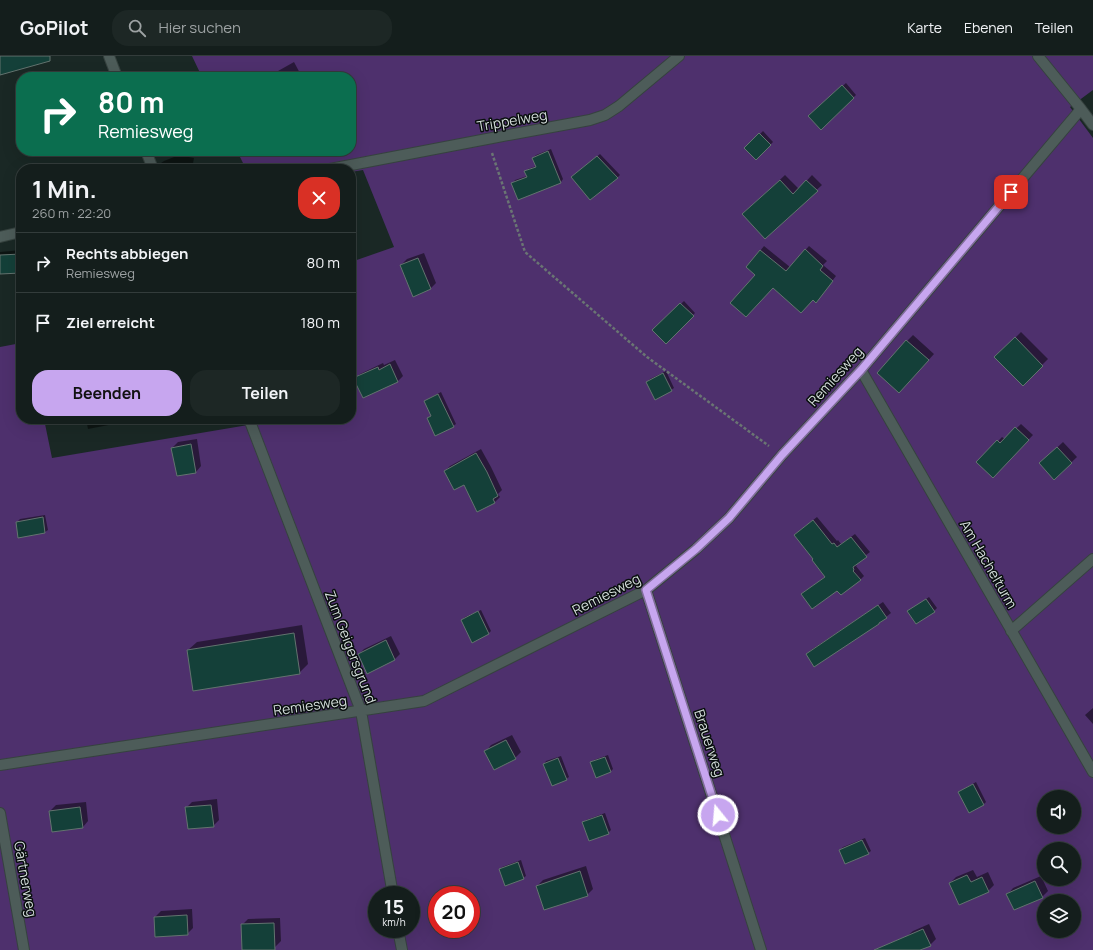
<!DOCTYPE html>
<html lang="de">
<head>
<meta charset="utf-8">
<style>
	body { margin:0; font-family:Manrope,sans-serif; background:#1d2725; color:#f1f3f6; height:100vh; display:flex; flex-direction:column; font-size:15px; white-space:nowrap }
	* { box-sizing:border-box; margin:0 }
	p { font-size:13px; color:#9da2a3 }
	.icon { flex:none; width:22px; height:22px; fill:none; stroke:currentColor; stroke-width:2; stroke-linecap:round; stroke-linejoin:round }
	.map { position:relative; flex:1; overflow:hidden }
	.details { position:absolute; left:16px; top:108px; width:340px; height:260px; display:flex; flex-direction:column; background:#141e1c; border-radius:16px; box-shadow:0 4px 16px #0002,0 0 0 1px #333c3b }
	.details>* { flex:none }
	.top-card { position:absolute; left:16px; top:16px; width:340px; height:84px; border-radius:16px; box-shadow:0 4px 16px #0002,0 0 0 1px #333c3b; background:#0b6e4f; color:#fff; overflow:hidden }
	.controls { position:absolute; left:1037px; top:734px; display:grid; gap:8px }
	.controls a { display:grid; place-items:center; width:44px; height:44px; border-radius:50%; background:#141e1c; box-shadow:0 4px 16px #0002,0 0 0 1px #333c3b; font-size:20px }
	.speed { position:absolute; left:368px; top:830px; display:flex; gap:8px; font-size:20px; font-weight:700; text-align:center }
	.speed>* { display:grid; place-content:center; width:52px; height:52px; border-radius:50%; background:#141e1c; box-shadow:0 4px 16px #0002,0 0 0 1px #333c3b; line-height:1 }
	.speed small { font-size:10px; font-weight:400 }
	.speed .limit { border:6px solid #d22; background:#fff; color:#111 }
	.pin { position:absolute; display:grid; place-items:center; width:34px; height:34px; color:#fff; margin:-17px; border-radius:8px; box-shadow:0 2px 6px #0006 }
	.me { position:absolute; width:44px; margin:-22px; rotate:343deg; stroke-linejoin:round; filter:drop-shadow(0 0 3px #0008) }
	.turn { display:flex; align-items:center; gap:14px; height:84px; padding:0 16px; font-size:18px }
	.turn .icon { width:52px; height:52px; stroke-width:2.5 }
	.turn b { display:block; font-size:28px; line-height:34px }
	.round { display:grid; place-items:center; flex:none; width:42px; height:42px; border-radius:16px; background:#1d2725 }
	.head { display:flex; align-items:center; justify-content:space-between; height:68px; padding:0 16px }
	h1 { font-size:24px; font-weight:700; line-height:30px }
	.action { display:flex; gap:8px; margin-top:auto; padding:8px 16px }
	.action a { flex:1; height:46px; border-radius:16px; background:#c7a6ef; color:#111; font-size:16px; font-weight:700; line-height:46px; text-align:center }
	.action a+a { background:#1d2725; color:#f1f3f6 }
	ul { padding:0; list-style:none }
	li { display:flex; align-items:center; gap:12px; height:60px; padding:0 16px; border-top:1px solid #333c3b }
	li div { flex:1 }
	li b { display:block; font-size:15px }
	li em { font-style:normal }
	header { display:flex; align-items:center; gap:24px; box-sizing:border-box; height:56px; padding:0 20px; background:#141e1c; border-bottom:1px solid #333c3b }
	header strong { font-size:19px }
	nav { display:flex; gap:22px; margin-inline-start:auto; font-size:14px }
	.search { width:280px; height:36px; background:#1d2725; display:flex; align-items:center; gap:10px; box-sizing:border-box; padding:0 14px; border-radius:16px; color:#9da2a3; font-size:15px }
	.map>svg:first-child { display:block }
	.green { fill:#4e306d; fill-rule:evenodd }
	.shadow { fill:#0007 }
	.building { fill:#144039; stroke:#63736f }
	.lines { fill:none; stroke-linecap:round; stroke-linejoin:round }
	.service-casing { stroke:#36423f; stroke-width:12 }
	.path { stroke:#6a7573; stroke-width:2.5; stroke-dasharray:3 2; stroke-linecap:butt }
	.service { stroke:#4d5c59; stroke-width:10 }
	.route-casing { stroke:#816c9b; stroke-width:10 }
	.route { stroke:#c7a6ef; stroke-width:7 }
	.labels { text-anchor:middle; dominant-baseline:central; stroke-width:3; stroke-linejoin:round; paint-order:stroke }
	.street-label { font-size:14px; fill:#d4dddb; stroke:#090f0e }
</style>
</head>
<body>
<header>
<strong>GoPilot</strong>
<div class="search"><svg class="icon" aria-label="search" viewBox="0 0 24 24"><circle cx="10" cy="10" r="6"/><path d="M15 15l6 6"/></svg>Hier suchen</div>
<nav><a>Karte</a><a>Ebenen</a><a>Teilen</a></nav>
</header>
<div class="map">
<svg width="1093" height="894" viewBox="0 0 1093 894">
	<rect width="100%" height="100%" fill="#1a2825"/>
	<path class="green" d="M192,0H1093V34L1070,51L1093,82V894H0V291L21,287V363H44L52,402L248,369L246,363H351V206L394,191L363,114L351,116V113H246L237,95H351V21H202ZM1044,741H1074V771H1044ZM1044,793H1074V823H1044ZM377,839H411V873H377ZM437,839H471V873H437ZM1044,845H1074V875H1044Z"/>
	<path class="shadow" d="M294,6L302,21H278L276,17L278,15Z
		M846,27L856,39L821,72L809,60Z
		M763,75L773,86L756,103L746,92Z
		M551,93L563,123L561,126L519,143L513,127L515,124L527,120L526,116L528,113L536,110L533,102L536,99Z
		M600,98L620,119L617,122L575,119Z
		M179,99L194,102L192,113H163L161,107L164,105Z
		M785,119L799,133L812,119L822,129L765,182L749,153Z
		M764,190L790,211L809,190L827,205L823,209L836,220L816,246L813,243L773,230L747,211Z
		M21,194V217L17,218V216L0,217V196Z
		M424,197L436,227L430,233L401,209L407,203Z
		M684,245L695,257L666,287L654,274Z
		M1021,276L1048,303L1023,328L996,301Z
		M913,279L934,298L905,330L907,285Z
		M395,304L403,320L398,325L364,341L355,323L360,318L383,307L384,309Z
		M666,315L674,332L671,334L647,326L650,323Z
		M441,336L456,368L453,370L428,362L431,359L425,345L428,343Z
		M86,363H140L88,373Z
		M1021,368L1033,379L993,420L978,406L1002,381L1005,383Z
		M197,383L201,410L196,416L172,392L178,386Z
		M1063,386L1077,401L1054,423L1046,402Z
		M481,393L491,411L502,434L498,438L500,441L495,446L445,415L450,410Z
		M45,459L48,474L45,476L17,466L20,463Z
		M817,461L837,485L838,484L841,488L855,478L870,496L856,507L857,509L856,510L864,520L860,524L837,533L806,535L826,520L799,475Z
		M929,541L937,552L934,555H909Z
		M883,546L891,557L886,561L807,599L811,594Z
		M481,554L491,575L489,577L462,564L465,561Z
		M302,569L308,608L299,617L188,594L197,586Z
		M391,580L400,598L395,603L368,616L359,598L364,593Z
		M1093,652V668L1085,659Z
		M512,679L521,696L515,702L486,695L491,689Z
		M608,699L613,713L610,716L591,707L594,704Z
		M561,700L569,721L566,723L544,708L546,705Z
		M976,726L986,746L984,748L959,736L962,734Z
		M217,743L219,764L213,770L186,752L192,746Z
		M86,746L88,765L83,771L50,755L56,749Z
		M605,757L611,774L608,777L584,766L586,764Z
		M865,782L871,795L868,797L840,794L843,791Z
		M521,804L526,820L523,822L500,813L502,811Z
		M586,810L593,833L587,839L537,830L543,824Z
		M973,814L977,821L988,816L994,829L988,835L950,827L956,821Z
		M1041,820L1048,835L1042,841L1008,838L1013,832Z
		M192,853L193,872L187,878L155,861L161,855Z
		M280,862L281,885L275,891L242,869L248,863Z
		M929,868L936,883L930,889L918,894H913L907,880L913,875Z"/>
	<path class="building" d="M0,0H50V5L0,19Z
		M842,29L854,42L821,74L808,60Z
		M759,77L771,89L756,104L744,92Z
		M548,95L561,127L518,144L511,127L527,121L524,115L536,111L532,102Z
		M597,100L618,122L590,144L571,121Z
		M780,124L793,138L806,124L818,135L765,183L742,158Z
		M805,193L823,210L820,214L833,225L816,247L813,244L801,257L773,232L746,261L730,247L755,219L746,211L760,194L786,215Z
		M21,198V217L0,218V199Z
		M418,202L431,233L413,241L400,209Z
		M680,247L694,260L666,288L652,274Z
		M1015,281L1043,310L1023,330L994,301Z
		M906,284L929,304L899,337L877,317Z
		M390,308L398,326L363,342L353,322L378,311L379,314Z
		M663,317L672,335L655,344L646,326Z
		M438,338L454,371L435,380L427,362L431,360L424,345Z
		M1015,371L1029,384L993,422L976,406L997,384L1000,387Z
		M191,388L196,417L177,420L171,392Z
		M1057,391L1072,407L1054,424L1039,407Z
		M476,397L487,416L498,440L493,443L495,447L477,456L464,429L454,434L444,415Z
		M43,461L45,477L18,482L16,466Z
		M813,464L832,488L834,487L837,491L851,481L867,501L853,511L854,514L853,515L861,524L841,539L837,535L812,553L801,538L825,521L812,504L813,503L794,479Z
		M926,543L935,556L916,568L907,555Z
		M878,549L887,562L879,567V568L814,611L806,598Z
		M478,555L489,578L472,587L461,564Z
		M294,577L300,618L193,635L187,594Z
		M386,584L395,604L367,618L358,598Z
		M506,684L516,703L494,714L484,695Z
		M605,701L611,716L596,722L590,706Z
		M558,702L567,724L552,730L543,708Z
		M973,728L984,749L969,757L958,736Z
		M211,749L214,771L188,773L185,751Z
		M80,751L83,772L52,776L49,755Z
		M602,759L609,778L589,785L582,766Z
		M862,784L869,798L845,808L839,794Z
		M518,806L524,823L505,830L499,813Z
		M580,815L588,840L544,854L536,830Z
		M967,819L971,826L982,821L989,836L959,849L949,827Z
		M1035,825L1043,842L1014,854L1006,838Z
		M187,859L188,879L155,881L154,861Z
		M274,867L275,894H242L241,868Z
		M923,873L931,890L920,894H874Z"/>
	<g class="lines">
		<g class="service-casing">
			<path id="service" d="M109,0L117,21
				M1038,0L1081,53L1093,69
				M146,95L153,113
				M330,113L487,83L590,64L605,59L619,50L679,0
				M0,181L21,176
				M861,314L1093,716
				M249,363L361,655L393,839
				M646,534L761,894
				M1011,575L1093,503
				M0,709L424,645L646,534L696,493L729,462L782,399L861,314L1081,53
				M0,757L24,894
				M398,873L402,894"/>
		</g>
		<path class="path" d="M492,97L525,196L647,301L769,390"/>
		<use href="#service" class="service"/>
	</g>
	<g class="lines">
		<g class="route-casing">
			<path id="route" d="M718,759L646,534L696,493L729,462L782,399L861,314L1011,136"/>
		</g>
		<use href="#route" class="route"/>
	</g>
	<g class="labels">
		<g class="street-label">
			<text transform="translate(512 64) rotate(-10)">Trippelweg</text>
			<text transform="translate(835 320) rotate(-48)">Remiesweg</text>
			<text transform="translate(989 508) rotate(60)">Am Hachelturm</text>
			<text transform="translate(606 538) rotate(-27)">Remiesweg</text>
			<text transform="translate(351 591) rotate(69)">Zum Geigersgrund</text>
			<text transform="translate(310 649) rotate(-8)">Remiesweg</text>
			<text transform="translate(710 687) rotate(72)">Brauerweg</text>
			<text transform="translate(26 823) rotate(80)">Gärtnerweg</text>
		</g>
	</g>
</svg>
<div class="controls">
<a><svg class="icon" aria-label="sound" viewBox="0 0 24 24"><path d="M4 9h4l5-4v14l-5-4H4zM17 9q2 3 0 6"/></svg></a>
<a><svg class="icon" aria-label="search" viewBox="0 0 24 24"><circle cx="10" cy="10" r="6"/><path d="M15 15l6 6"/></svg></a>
<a><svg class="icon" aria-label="layers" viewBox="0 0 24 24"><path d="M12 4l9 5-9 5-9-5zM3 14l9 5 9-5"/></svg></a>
</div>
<div class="speed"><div>15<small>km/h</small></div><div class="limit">20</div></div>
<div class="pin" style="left:1011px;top:136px;background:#d93025"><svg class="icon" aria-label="arrive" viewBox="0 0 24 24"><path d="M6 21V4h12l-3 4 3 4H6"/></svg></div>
<svg class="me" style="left:718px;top:759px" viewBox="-20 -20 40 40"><circle r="17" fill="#c7a6ef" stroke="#fff" stroke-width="3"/><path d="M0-11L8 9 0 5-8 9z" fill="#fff"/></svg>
<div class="top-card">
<div class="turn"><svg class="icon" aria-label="right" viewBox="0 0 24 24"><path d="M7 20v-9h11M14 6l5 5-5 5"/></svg><div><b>80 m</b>Remiesweg</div></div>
</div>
<section class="details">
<div class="head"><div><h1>1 Min.</h1><p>260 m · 22:20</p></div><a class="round" style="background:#d93025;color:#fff"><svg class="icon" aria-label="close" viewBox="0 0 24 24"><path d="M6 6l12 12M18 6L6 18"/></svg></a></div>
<ul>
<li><svg class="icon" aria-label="right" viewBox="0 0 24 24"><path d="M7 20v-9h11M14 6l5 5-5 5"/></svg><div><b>Rechts abbiegen</b><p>Remiesweg</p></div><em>80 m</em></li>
<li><svg class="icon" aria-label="arrive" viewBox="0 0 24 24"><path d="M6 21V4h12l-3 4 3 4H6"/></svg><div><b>Ziel erreicht</b></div><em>180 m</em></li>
</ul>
<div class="action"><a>Beenden</a><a>Teilen</a></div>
</section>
</div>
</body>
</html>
